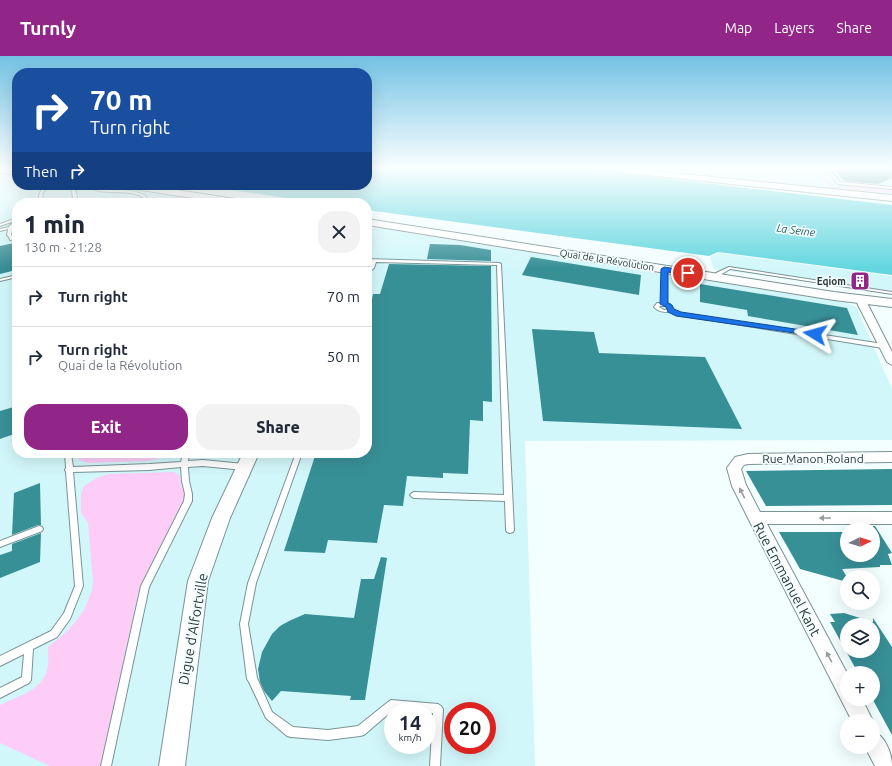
<!DOCTYPE html>
<html lang="en">
<head>
<meta charset="utf-8">
<style>
	body { margin:0; font-family:Ubuntu,sans-serif; background:#f2f2f3; color:#1f2937; height:100vh; display:flex; flex-direction:column; font-size:15px; white-space:nowrap }
	* { box-sizing:border-box; margin:0 }
	p { font-size:13px; color:#747a83 }
	.icon { flex:none; width:22px; height:22px; fill:none; stroke:currentColor; stroke-width:2; stroke-linecap:round; stroke-linejoin:round }
	.map { position:relative; flex:1; overflow:hidden }
	.sheet { position:absolute; left:12px; top:142px; width:360px; height:260px; display:flex; flex-direction:column; background:#fff; border-radius:16px; box-shadow:0 4px 16px #0002 }
	.sheet>* { flex:none }
	.hud { position:absolute; left:12px; top:12px; width:360px; height:122px; border-radius:16px; box-shadow:0 4px 16px #0002; background:#1a4fa0; color:#fff; overflow:hidden }
	.needle { width:26px; rotate:85deg }
	.fabs { position:absolute; left:840px; top:466px; display:grid; gap:8px }
	.fabs a { display:grid; place-items:center; width:40px; height:40px; border-radius:50%; background:#fff; box-shadow:0 4px 16px #0002; font-size:20px }
	.speed { position:absolute; left:384px; top:646px; display:flex; gap:8px; font-size:20px; font-weight:700; text-align:center }
	.speed>* { display:grid; place-content:center; width:52px; height:52px; border-radius:50%; background:#fff; box-shadow:0 4px 16px #0002; line-height:1 }
	.speed small { font-size:10px; font-weight:400 }
	.speed .limit { border:6px solid #d22; background:#fff; color:#111 }
	.pin { position:absolute; display:grid; place-items:center; width:34px; height:34px; color:#fff; margin:-17px; border:2px solid #fff; border-radius:50%; box-shadow:0 1px 4px #0007 }
	.me { position:absolute; width:44px; margin:-22px; rotate:278deg; stroke-linejoin:round; filter:drop-shadow(0 0 3px #0008) }
	.turn { display:flex; align-items:center; gap:14px; height:84px; padding:0 12px; font-size:18px }
	.turn .icon { width:52px; height:52px; stroke-width:2.5 }
	.turn b { display:block; font-size:28px; line-height:34px }
	.then { display:flex; align-items:center; height:38px; padding:0 12px; background:#0003; gap:8px; font-size:15px }
	.round { display:grid; place-items:center; flex:none; width:42px; height:42px; border-radius:16px; background:#f2f2f3 }
	.headline { display:flex; align-items:center; justify-content:space-between; height:68px; padding:0 12px }
	h1 { font-size:24px; font-weight:800; line-height:30px }
	.primary-button { display:flex; gap:8px; margin-top:auto; padding:8px 12px }
	.primary-button a { flex:1; height:46px; border-radius:16px; background:#912588; color:#fff; font-size:16px; font-weight:800; line-height:46px; text-align:center }
	.primary-button a+a { background:#f2f2f3; color:#1f2937 }
	ul { padding:0; list-style:none }
	li { display:flex; align-items:center; gap:12px; height:60px; padding:0 12px; border-top:1px solid #e0e1e3 }
	li div { flex:1 }
	li b { display:block; font-size:15px }
	li em { font-style:normal }
	header { display:flex; align-items:center; gap:24px; box-sizing:border-box; height:56px; padding:0 20px; background:#912588; color:#fff }
	header strong { font-size:19px }
	nav { display:flex; gap:22px; margin-inline-start:auto; font-size:14px }
	.map>svg:first-child { display:block }
	.built { fill:#d2f7fa; fill-rule:evenodd }
	.green { fill:#fecdf7 }
	.water { fill:#63d6df }
	.building { fill:#389097; fill-rule:evenodd }
	.lines { fill:none; stroke-linecap:round; stroke-linejoin:round }
	.service-casing { stroke:#7a9395; stroke-width:2 }
	.minor-casing { stroke:#7a9395; stroke-width:2 }
	.tertiary-casing { stroke:#7a9395; stroke-width:2 }
	.secondary-casing { stroke:#7a9395; stroke-width:2 }
	.service { fill:#fff; fill-rule:evenodd }
	.minor { fill:#fff; fill-rule:evenodd }
	.tertiary { fill:#fff; fill-rule:evenodd }
	.secondary { fill:#fff; fill-rule:evenodd }
	.oneway { fill:#979c9c }
	.route { fill:#1a73e8; stroke:#114b97 }
	.labels { text-anchor:middle; dominant-baseline:central; stroke-width:3.5; stroke-linejoin:round; paint-order:stroke }
	.far-street-label { font-size:10px; fill:#2f393a; stroke:#f3feff }
	.far-poi-label { font-size:10px; font-weight:bold; fill:#2f393a; stroke:#f3feff; text-anchor:end }
	.far-water-label { font-size:11px; font-style:italic; fill:#2b5d61; stroke:#f3feff }
	.street-label { font-size:12px; fill:#2f393a; stroke:#f3feff }
	.near-street-label { font-size:14px; fill:#2f393a; stroke:#f3feff }
</style>
</head>
<body>
<header>
<strong>Turnly</strong>
<nav><a>Map</a><a>Layers</a><a>Share</a></nav>
</header>
<div class="map">
<svg width="892" height="710" viewBox="0 0 892 710">
	<rect width="100%" height="100%" fill="#f3feff"/>
	<path class="built" d="M0,113L17,115V129H103L215,147H17V397H367V172H377L847,247L857,252L892,333V384L525,385L535,710H0ZM393,655H427V689H393ZM453,655H487V689H453Z
		M637,113H892V141L813,134Z
		M719,197L892,220V237L730,215L727,217L713,212L710,201Z"/>
	<path class="green" d="M816,113H820L832,131L846,132V130L892,135V137L829,131Z
		M77,397H166L156,403L147,405L88,407L79,404Z
		M174,416L180,420L181,429L186,441L142,527L138,537L102,710H50L0,687V649C16,641 43,634 47,614C49,607 48,599 48,591L64,578L77,564L85,552L92,534L93,526L88,467L81,457V437L84,430L98,421L109,418Z"/>
	<path class="water" d="M367,113H584L892,149V219L718,196L709,200L367,154V147H320L197,129H367Z"/>
	<path class="building" d="M834,113H892V122L878,128L844,125Z
		M14,187L12,215L0,218V190Z
		M430,188L460,189L491,194V205L427,203Z
		M531,201L641,219L639,239L522,219Z
		M389,208L491,210L492,346L483,345V365L470,364L468,418L443,417V422L407,420L403,450L384,449L377,487L328,484L325,497L284,495L316,397H367V247H371L373,238H380Z
		M700,228L847,252L858,279L748,260L747,254L700,246Z
		M532,273L594,276L599,297L705,301L742,373L543,365Z
		M17,350V377L0,383V355Z
		M892,413V449L766,450L746,415Z
		M40,427L41,469H38L12,479L14,437Z
		M873,470H875L892,497L888,498L892,509H880V511L842,513L847,521V526L800,513L779,476H847V499H873Z
		M41,477L40,506L0,522V499L12,495V488Z
		M381,501L387,502L365,644H350L351,640L281,635L272,645L264,635L260,626L258,613L262,596L272,578L280,570L289,565L305,558L354,562L361,523H374Z
		M844,557L873,566V562L892,591V679L873,644V617H858L830,566H835L830,558ZM847,569H873V595H847Z"/>
	<g class="lines">
		<g class="service-casing">
			<path id="service" d="M826,113H829L840,126L892,131V133L838,128Z
				M0,114L17,117V119L0,116Z
				M47,129H51L43,136L42,147H38L40,136Z
				M76,129H81L75,131L78,147H74L71,131Z
				M85,129C91,129 95,133 100,133C118,136 129,131 146,140L148,147H144L143,141C124,131 103,142 85,129Z
				M199,139L202,140L190,147H185Z
				M126,146H140L142,147H124Z
				M17,162V164L0,170V168Z
				M17,166V168L13,171L11,179L13,180V182L17,181V183L10,184L9,181L7,179L8,173L0,175V173L9,171L10,169Z
				M367,203L499,207L501,208L514,474L513,476L510,477L507,476L506,474L505,445L414,442L412,441L410,439L412,437L414,436L504,439L497,209L376,206L374,212L367,218V215L370,212L372,205H367Z
				M729,211L892,236V238L730,213L720,219V223H716V217Z
				M662,212L666,213V247L670,248L673,254L680,257L883,288L886,290L883,292L679,259C676,258 672,256 669,256C663,256 659,256 654,251L657,247H662ZM660,250H666L668,253L664,254L659,251Z
				M17,219V221L0,225V223Z
				M65,397H71L73,411L149,408L181,406L183,397H189L188,405L203,404L244,408L246,409L247,411L246,413L244,414L203,410L188,411L189,425L192,438V445L149,531L111,710H101L141,530L184,445L185,438L182,425L181,411L149,414L73,416L83,530L70,563L57,581L33,593L31,624L29,627L0,642V632L22,621L24,598L0,610V600L51,575L64,557L75,530L66,416L65,414L66,412Z
				M296,397H302L256,527L248,568L257,622L272,656L293,671L328,674L358,670L388,646L391,644L438,648L441,650L443,653L440,710H430L433,657H427V655L393,654L364,679L360,680L328,684L291,681L287,680L266,662L249,626L247,623L240,568L248,527Z
				M39,470L42,471L43,473L42,475L0,491V485Z"/>
		</g>
		<g class="minor-casing">
			<path id="minor" d="M860,240L865,243L892,296V309L887,306L855,243Z
				M892,396V406L748,408L744,409L741,413L746,429L760,456H892V468H767L847,617V643H862L873,665H852L750,466L732,430L727,412L735,401L748,398Z
				M873,675C885,680 892,697 892,710H875L865,691H873Z"/>
		</g>
		<g class="tertiary-casing">
			<path id="tertiary" d="M243,397H259L230,462L208,525L185,710H159L188,525L212,462Z"/>
		</g>
		<g class="secondary-casing">
			<path id="secondary" d="M606,113H633L892,139V145L610,115Z
				M124,129H144L242,144L247,147H225L128,132Z
				M367,163L834,236L892,243V251L834,244L367,169Z"/>
		</g>
		<use href="#service" class="service"/>
		<use href="#minor" class="minor"/>
		<use href="#tertiary" class="tertiary"/>
		<use href="#secondary" class="secondary"/>
	</g>
	<defs><path id="oneway-solid" d="M-6-.8H1V-3.2L6.5 0L1 3.2V.8H-6Z"/></defs>
	<g class="oneway">
		<use href="#oneway-solid" transform="translate(742 437) rotate(-117)"/>
		<use href="#oneway-solid" transform="translate(825 462) rotate(-180)"/>
		<use href="#oneway-solid" transform="translate(829 601) rotate(-118)"/>
	</g>
	<linearGradient id="sky" x2="0" y2="1"><stop stop-color="#73c2e4"/><stop offset="0.53" stop-color="#faffff"/><stop offset="1" stop-color="#faffff" stop-opacity="0"/></linearGradient>
	<rect width="892" height="212" fill="url(#sky)"/>
	<path class="route" d="M664,211L688,215L692,217L688,219L668,216V247L672,249L674,253L681,256L815,276L819,278L815,280L676,260L668,256L666,251L660,248L661,213Z"/>
	<defs>
		<g id="building-square" transform="scale(1)"><rect x="-9" y="-9" width="18" height="18" rx="4" fill="#912588" stroke="#f3feff"/><path d="M-4-6H4V6H1V3H-1V6H-4ZM-2.5-4.3h1.7v1.8h-1.7ZM.8-4.3h1.7v1.8H.8ZM-2.5-1h1.7V.8h-1.7ZM.8-1h1.7V.8H.8Z" fill="#fff"/></g>
	</defs>
	<g fill-rule="evenodd">
		<use href="#building-square" x="860" y="225"/>
	</g>
	<g class="labels">
		<g class="far-street-label">
			<text transform="translate(607 204) rotate(9)">Quai de la Révolution</text>
		</g>
		<g class="far-poi-label">
			<text x="846" y="225">Eqiom</text>
		</g>
		<g class="far-water-label">
			<text transform="translate(796 174) rotate(7)">La Seine</text>
		</g>
		<g class="street-label">
			<text x="813" y="402">Rue Manon Roland</text>
		</g>
		<g class="near-street-label">
			<text transform="translate(787 523) rotate(62)">Rue Emmanuel Kant</text>
			<text transform="translate(193 573) rotate(-80)">Digue d'Alfortville</text>
		</g>
	</g>
</svg>
<div class="fabs">
<a><svg class="needle" viewBox="-14 -14 28 28"><path d="M0-13l5 13h-10z" fill="#e53935"/><path d="M0 13l5-13h-10z" fill="#747a83"/></svg></a>
<a><svg class="icon" aria-label="search" viewBox="0 0 24 24"><circle cx="10" cy="10" r="6"/><path d="M15 15l6 6"/></svg></a>
<a><svg class="icon" aria-label="layers" viewBox="0 0 24 24"><path d="M12 4l9 5-9 5-9-5zM3 14l9 5 9-5"/></svg></a>
<a>+</a>
<a>−</a>
</div>
<div class="speed"><div>14<small>km/h</small></div><div class="limit">20</div></div>
<div class="pin" style="left:688px;top:217px;background:#d93025"><svg class="icon" aria-label="arrive" viewBox="0 0 24 24"><path d="M6 21V4h12l-3 4 3 4H6"/></svg></div>
<svg class="me" style="left:815px;top:278px" viewBox="-20 -20 40 40"><path d="M0-17L14 15 0 8-14 15z" fill="#1a73e8" stroke="#fff" stroke-width="4"/></svg>
<div class="hud">
<div class="turn"><svg class="icon" aria-label="right" viewBox="0 0 24 24"><path d="M7 20v-9h11M14 6l5 5-5 5"/></svg><div><b>70 m</b>Turn right</div></div>
<div class="then">Then<svg class="icon" aria-label="right" viewBox="0 0 24 24"><path d="M7 20v-9h11M14 6l5 5-5 5"/></svg></div>
</div>
<section class="sheet">
<div class="headline"><div><h1>1 min</h1><p>130 m · 21:28</p></div><a class="round"><svg class="icon" aria-label="close" viewBox="0 0 24 24"><path d="M6 6l12 12M18 6L6 18"/></svg></a></div>
<ul>
<li><svg class="icon" aria-label="right" viewBox="0 0 24 24"><path d="M7 20v-9h11M14 6l5 5-5 5"/></svg><div><b>Turn right</b></div><em>70 m</em></li>
<li><svg class="icon" aria-label="right" viewBox="0 0 24 24"><path d="M7 20v-9h11M14 6l5 5-5 5"/></svg><div><b>Turn right</b><p>Quai de la Révolution</p></div><em>50 m</em></li>
</ul>
<div class="primary-button"><a>Exit</a><a>Share</a></div>
</section>
</div>
</body>
</html>
